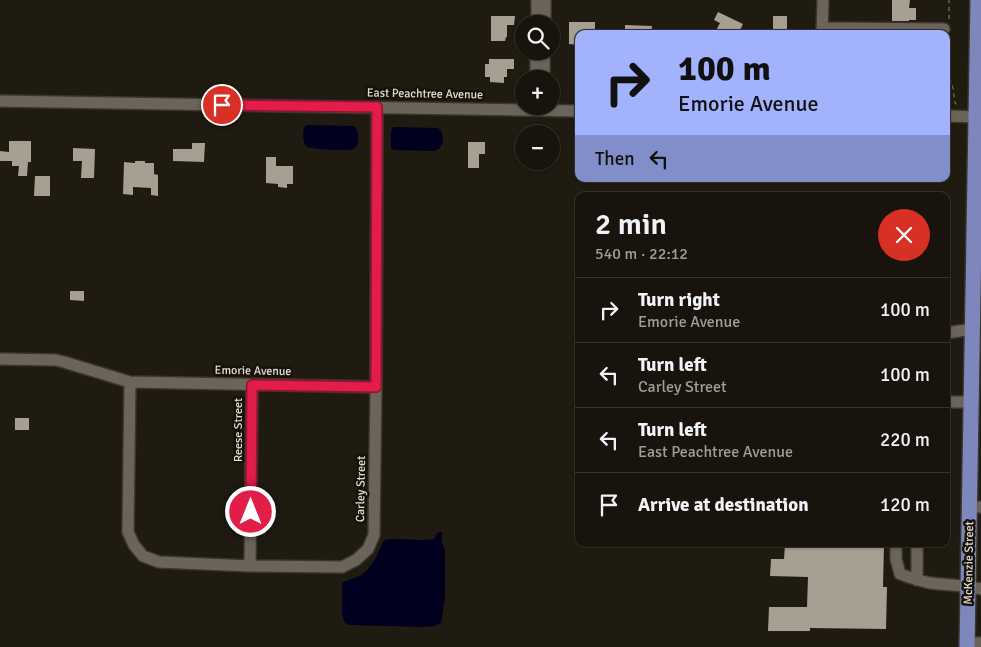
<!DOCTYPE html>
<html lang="en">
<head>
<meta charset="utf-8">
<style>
	body { margin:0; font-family:Signika,sans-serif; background:#25211b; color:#f1f3f6; height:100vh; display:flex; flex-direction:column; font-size:19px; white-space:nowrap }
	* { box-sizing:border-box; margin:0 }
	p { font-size:16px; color:#9f9e9d }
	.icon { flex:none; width:28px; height:28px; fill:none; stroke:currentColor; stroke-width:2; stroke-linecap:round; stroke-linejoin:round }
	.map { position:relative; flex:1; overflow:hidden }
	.details { position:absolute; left:575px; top:192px; width:375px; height:355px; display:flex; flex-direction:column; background:#18140d; border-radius:10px; box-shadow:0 1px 4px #0004,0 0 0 1px #36332e }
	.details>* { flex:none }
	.banner { position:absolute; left:575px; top:30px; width:375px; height:152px; border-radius:10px; box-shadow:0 1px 4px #0004,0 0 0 1px #36332e; background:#a2b2fd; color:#111; overflow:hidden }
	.buttons { position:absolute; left:515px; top:15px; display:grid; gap:10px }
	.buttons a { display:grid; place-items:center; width:45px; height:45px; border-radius:50%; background:#18140d; box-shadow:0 1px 4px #0004,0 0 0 1px #36332e; font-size:25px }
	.pin { position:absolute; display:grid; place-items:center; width:42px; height:42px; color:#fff; margin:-21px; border:2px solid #fff; border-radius:50%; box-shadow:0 1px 5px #0007 }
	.me { position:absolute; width:55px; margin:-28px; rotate:0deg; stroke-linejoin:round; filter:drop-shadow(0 0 4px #0008) }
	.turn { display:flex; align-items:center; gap:18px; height:105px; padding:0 20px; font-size:22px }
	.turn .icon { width:65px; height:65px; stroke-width:2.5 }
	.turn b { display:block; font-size:35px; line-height:42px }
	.then { display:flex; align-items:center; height:48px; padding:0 20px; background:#0003; gap:10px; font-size:19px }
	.round { display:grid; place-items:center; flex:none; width:52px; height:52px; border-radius:26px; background:#25211b }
	.overview { display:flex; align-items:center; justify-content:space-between; height:85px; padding:0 20px }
	h1 { font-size:30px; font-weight:600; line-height:38px }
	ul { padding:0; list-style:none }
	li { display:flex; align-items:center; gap:15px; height:65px; padding:0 20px; border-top:1px solid #36332e }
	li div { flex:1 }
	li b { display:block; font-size:19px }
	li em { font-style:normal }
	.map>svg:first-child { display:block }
	.water { fill:#02001f }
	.building { fill:#a69f92 }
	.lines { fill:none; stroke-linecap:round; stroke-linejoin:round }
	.minor-casing { stroke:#3a3630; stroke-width:14 }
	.major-casing { stroke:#3a3630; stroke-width:18 }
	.path { stroke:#87837b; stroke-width:1; stroke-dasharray:4 4; stroke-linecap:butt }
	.minor { stroke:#6b6559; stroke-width:11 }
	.major { stroke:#7e87bb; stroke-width:15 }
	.route-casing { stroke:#92132f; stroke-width:12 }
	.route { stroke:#e11d48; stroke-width:9 }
	.labels { text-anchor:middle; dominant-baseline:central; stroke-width:5; stroke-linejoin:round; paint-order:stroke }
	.street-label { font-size:12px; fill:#e2ded7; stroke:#171208 }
</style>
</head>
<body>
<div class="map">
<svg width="981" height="647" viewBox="0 0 981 647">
	<rect width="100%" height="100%" fill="#201b11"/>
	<path class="water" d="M307,125L354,126L357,129C358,134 360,145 355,148C351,152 313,149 307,147C302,143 303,133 304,127Z
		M395,127L438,128C446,133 444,148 435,151L394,150L391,148V132L392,128Z
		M438,532H442V543L445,549V598L441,623L435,626L422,627L350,625L345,623L342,614V583C349,579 359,578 365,572C374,564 379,551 384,540C401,537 417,542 434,539Z"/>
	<path class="building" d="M892,0H910L909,8H916V20H909V21H892Z
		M718,12L743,24L738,34H714L720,23L714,20Z
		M491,16H515L514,25H507V37H506L505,41H491Z
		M773,16H787V34H773Z
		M569,22H595V31H592V34H579V45L569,44Z
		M625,25L652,26L651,34H625Z
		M489,59H514V69H507V77H504V83L490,82V77H485V64H489Z
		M9,141H31V162H28L27,176H18L19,166H12V161H0V151L9,152Z
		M468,142H485V154H479V168H468Z
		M192,143H205L204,162L173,161V149H192Z
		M73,148L95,149L94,178H81L82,161H73Z
		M266,157H276V166H293V184H287V188L278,187V184L266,183Z
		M135,161H145V163H154V174L158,175V196L151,195V188L133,187V195L123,194L124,162L135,163Z
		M35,176H50V196H34Z
		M70,291H84V301L70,300Z
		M15,418H29V430H15Z
		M785,544H884L883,587H887L886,629L810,628V631H768L769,607H807L808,577L770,576L771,559H784Z"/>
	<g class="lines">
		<g class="minor-casing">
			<path id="minor" d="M537,24V0
				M545,24V0
				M822,28L944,29
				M822,34L823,0
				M536,74V51
				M544,79V51
				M0,101L579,111
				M946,116L981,117
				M946,333L973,329
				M0,359L56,360L64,362L130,382L376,387
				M130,382L128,532L134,545L143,556L159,562L250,566L342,567L356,560L368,549L374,535L376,387L377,107
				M946,402H971
				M970,507H981
				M896,544V559L900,574C910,578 920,581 930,583C947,585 964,585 981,589
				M250,566L252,385
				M917,580V544
				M967,643H981"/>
		</g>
		<g class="major-casing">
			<path id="major" d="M967,647L978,0"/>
		</g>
		<path class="path" d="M949,19V0
			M949,38V75L953,88L955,103L959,106"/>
		<use href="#minor" class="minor"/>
		<use href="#major" class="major"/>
	</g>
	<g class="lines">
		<g class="route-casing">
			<path id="route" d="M222,105L377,107L376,387L252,385L251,512"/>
		</g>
		<use href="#route" class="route"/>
	</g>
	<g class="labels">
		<g class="street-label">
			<text transform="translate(425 94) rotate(1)">East Peachtree Avenue</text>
			<text transform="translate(253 371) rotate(1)">Emorie Avenue</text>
			<text transform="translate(238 430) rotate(-90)">Reese Street</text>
			<text transform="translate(361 489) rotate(-89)">Carley Street</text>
			<text transform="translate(969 563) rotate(-89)">McKenzie Street</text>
		</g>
	</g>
</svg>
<div class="buttons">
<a><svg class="icon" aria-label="search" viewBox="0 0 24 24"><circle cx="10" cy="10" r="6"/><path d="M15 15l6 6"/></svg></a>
<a>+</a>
<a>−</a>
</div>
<div class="pin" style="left:222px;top:105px;background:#d93025"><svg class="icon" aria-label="arrive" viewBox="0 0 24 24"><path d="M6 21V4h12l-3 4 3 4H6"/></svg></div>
<svg class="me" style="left:251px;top:512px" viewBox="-20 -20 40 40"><circle r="17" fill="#e11d48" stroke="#fff" stroke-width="3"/><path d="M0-11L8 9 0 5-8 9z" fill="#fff"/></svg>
<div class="banner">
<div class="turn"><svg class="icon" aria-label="right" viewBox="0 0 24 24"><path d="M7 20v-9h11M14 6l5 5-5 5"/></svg><div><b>100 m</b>Emorie Avenue</div></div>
<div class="then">Then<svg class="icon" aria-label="left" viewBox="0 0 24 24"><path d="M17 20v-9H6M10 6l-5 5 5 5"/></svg></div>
</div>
<section class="details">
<div class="overview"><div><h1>2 min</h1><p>540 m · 22:12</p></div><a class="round" style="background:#d93025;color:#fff"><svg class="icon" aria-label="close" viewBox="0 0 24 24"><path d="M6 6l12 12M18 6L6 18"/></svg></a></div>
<ul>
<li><svg class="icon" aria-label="right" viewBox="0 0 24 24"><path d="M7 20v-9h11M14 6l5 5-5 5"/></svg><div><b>Turn right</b><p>Emorie Avenue</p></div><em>100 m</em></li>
<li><svg class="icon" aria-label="left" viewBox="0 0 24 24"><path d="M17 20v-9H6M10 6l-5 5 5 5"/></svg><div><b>Turn left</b><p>Carley Street</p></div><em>100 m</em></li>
<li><svg class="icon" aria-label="left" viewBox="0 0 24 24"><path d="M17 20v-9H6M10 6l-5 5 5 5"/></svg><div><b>Turn left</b><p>East Peachtree Avenue</p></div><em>220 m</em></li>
<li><svg class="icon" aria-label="arrive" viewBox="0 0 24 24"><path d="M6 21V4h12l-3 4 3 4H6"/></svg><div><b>Arrive at destination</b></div><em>120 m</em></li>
</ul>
</section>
</div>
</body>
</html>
